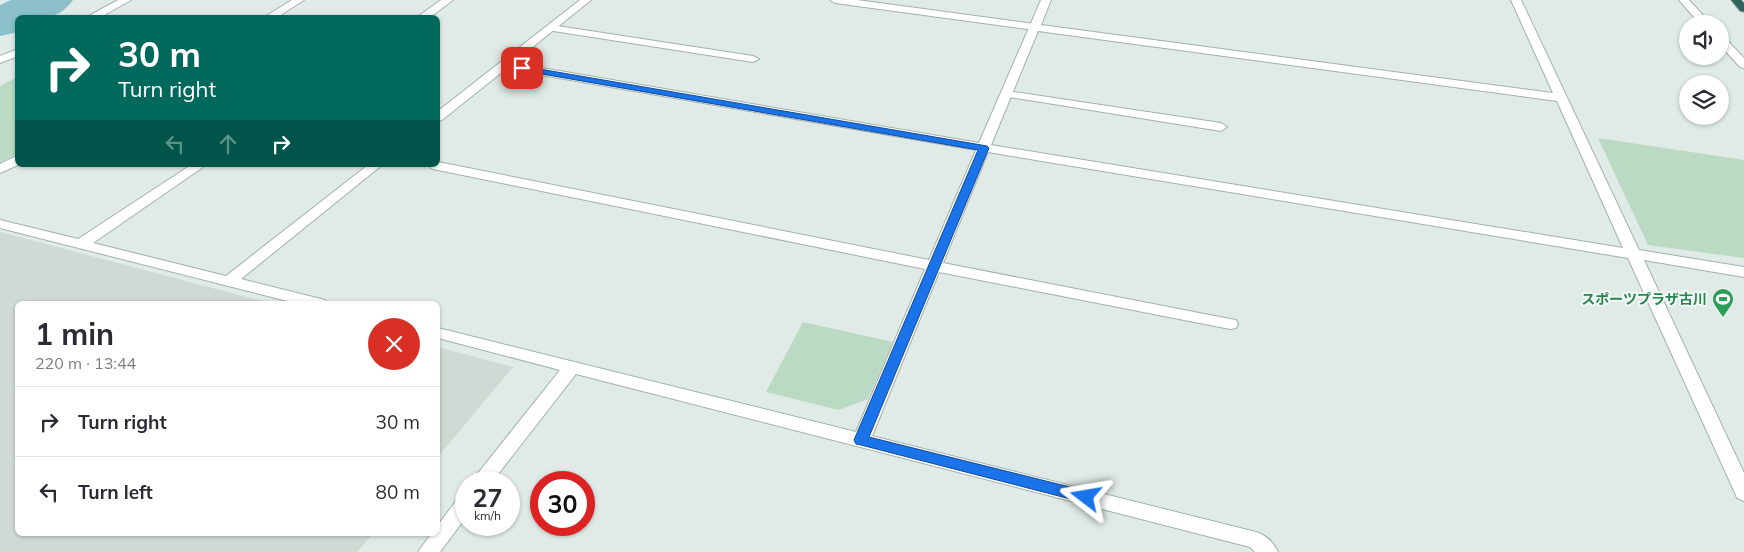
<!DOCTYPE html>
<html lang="en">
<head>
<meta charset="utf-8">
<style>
	body { margin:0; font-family:Mulish,"Noto Sans JP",sans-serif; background:#f2f2f3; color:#2b2b33; height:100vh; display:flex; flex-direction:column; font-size:19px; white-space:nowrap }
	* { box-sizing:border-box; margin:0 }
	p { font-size:16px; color:#7c7c81 }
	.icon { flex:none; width:28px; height:28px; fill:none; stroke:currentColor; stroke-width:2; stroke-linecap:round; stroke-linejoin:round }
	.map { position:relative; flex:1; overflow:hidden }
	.details { position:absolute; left:15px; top:301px; width:425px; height:235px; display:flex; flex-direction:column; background:#fff; border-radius:8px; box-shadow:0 1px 4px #0004 }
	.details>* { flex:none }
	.guide { position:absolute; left:15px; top:15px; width:425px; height:152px; border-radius:8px; box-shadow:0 1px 4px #0004; background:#00695c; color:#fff; overflow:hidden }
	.fabs { position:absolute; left:1679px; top:15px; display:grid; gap:10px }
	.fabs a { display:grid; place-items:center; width:50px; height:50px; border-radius:50%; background:#fff; box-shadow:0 1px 4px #0004; font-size:25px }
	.speed { position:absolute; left:455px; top:471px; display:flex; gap:10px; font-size:25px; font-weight:700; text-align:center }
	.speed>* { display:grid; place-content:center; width:65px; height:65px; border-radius:50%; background:#fff; box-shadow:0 1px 4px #0004; line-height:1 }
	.speed small { font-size:12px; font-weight:400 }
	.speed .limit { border:8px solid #d22; background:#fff; color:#111 }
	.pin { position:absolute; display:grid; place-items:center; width:42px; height:42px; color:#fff; margin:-21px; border-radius:10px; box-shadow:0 2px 8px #0006 }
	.me { position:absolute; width:55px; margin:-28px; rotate:284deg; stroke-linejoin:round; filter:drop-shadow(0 0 4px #0008) }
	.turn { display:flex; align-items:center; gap:18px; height:105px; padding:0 20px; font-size:22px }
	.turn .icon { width:65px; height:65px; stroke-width:2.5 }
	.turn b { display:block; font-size:35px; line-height:42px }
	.lanes { display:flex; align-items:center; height:48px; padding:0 20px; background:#0003; justify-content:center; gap:25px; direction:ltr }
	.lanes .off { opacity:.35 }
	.round { display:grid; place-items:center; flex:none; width:52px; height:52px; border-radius:26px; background:#f2f2f3 }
	.headline { display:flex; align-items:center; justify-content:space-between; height:85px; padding:0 20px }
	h1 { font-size:30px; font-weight:700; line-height:38px }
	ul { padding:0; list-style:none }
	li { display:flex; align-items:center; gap:15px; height:70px; padding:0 20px; border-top:1px solid #e1e1e2 }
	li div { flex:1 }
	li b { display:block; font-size:19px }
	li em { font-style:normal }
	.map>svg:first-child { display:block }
	.built { fill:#cfdad5 }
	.green { fill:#badac3 }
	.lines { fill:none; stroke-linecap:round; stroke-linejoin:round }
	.river { fill:#8cc1cc; fill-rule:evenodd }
	.lane-casing { stroke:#a3b1ad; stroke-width:2 }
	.street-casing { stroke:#a3b1ad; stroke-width:2 }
	.secondary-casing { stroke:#a0b5ae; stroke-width:2 }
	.highway-casing { stroke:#bdc4c2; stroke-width:2 }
	.lane { fill:#fff; fill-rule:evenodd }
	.street { fill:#fff; fill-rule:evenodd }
	.secondary { fill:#fff; fill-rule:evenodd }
	.highway { fill:#306359; fill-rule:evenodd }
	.route { fill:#1a73e8; stroke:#114b97 }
	.labels { text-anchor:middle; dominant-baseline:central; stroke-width:4; stroke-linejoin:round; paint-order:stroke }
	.leisure-label { font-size:14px; font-weight:bold; fill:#27864d; stroke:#f0f7f4; text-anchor:end }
</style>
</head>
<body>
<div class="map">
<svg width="1744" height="552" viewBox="0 0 1744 552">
	<rect width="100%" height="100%" fill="#e0eae6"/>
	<path class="built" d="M0,232L273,304H18V534H373L357,552H0Z
		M438,347L513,367L438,457Z"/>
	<path class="green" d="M17,77V153L0,163V86Z
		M1598,138L1744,160V258L1648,245Z
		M803,322L893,342L868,399L838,410L766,392Z"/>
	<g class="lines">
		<path class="river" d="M11,0H73C58,21 40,18 18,18V32L0,36V5Z"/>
		<g class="lane-casing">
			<path id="lane" d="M830,0H857L1035,24L1040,27L1035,30L835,3Z
				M551,25L753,56L759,59L753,62L547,30L546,28L547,26Z
				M1007,91L1221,123L1227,127L1221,131L1003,96L1001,94Z"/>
		</g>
		<g class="street-casing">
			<path id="street" d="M292,0H304L276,18H263Z
				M441,0H453L429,18H416Z
				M580,0H591L513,63L979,143L1041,0H1051L1041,25L1553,93L1511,0H1521L1639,250L1744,267V277L1644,260L1744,473V501L1737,498L1735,493L1628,258L988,152L943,263L1230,319L1236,320L1238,324L1236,328L1230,329L939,272L872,436L1256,532C1266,535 1274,543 1278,552H1255L1250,547L576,374L492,482H473L475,477L560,370L438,338V328L856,432L925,269L433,169L427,165H438V162L929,260L976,150L506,69L442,120L438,121V111ZM1038,31L1557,101L1623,248L991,145Z
				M1679,0H1689L1711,24H1700Z
				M1720,36L1724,37L1744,58V68L1740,67L1720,45Z
				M18,155V165L0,173V164Z
				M191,165H206L93,243L226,276L368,165H382L241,279L325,300L328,304H299L0,228V220L78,239Z
				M466,495V517L440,552H418L431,534H438V525L459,497Z"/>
		</g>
		<g class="secondary-casing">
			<path id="secondary" d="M118,0H131L99,18H85Z
				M18,49V56L0,63V56Z"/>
		</g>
		<g class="highway-casing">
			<path id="highway" d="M1731,0H1741L1744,3V12L1740,11Z"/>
		</g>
		<use href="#lane" class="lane"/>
		<use href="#street" class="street"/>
		<use href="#secondary" class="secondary"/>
		<use href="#highway" class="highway"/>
	</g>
	<path class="route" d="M522,66L987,146L989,148L869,437L1086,491L1091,493L1093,497L1091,501L1086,503L861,445L856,444L854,440L978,150L519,70V67Z"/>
	<defs>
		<g id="stadium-pin" transform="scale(1.125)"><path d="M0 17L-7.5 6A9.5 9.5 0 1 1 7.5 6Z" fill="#2e9e5b" stroke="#f0f7f4"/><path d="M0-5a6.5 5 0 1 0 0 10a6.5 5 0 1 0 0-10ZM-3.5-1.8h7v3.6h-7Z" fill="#fff"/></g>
	</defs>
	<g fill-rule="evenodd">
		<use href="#stadium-pin" x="1723" y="299"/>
	</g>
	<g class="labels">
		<g class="leisure-label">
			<text x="1707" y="299">スポーツプラザ古川</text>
		</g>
	</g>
</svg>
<div class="fabs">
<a><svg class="icon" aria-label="sound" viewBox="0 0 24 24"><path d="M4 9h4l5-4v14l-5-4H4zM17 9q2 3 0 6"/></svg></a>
<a><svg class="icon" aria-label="layers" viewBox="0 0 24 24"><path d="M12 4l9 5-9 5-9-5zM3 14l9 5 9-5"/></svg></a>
</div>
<div class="speed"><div>27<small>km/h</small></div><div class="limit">30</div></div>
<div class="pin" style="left:522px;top:68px;background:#d93025"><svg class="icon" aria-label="arrive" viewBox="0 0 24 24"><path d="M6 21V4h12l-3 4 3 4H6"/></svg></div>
<svg class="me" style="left:1086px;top:497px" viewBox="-20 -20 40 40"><path d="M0-17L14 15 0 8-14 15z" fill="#1a73e8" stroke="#fff" stroke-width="4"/></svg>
<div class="guide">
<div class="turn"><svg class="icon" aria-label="right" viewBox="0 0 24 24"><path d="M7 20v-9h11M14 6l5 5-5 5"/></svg><div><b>30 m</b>Turn right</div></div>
<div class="lanes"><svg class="icon off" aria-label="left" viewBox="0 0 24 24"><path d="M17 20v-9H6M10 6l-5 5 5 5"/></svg><svg class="icon off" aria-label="ahead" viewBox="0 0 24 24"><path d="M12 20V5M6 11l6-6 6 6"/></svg><svg class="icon" aria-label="right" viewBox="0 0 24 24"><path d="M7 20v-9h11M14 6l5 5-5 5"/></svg></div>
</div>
<section class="details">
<div class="headline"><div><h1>1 min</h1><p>220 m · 13:44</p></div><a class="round" style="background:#d93025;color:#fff"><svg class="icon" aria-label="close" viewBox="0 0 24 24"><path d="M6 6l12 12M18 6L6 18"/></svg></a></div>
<ul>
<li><svg class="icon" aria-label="right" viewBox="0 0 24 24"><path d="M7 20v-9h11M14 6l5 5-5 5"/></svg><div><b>Turn right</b></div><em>30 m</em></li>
<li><svg class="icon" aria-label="left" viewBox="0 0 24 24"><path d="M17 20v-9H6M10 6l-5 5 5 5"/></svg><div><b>Turn left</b></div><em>80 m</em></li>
</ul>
</section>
</div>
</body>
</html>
